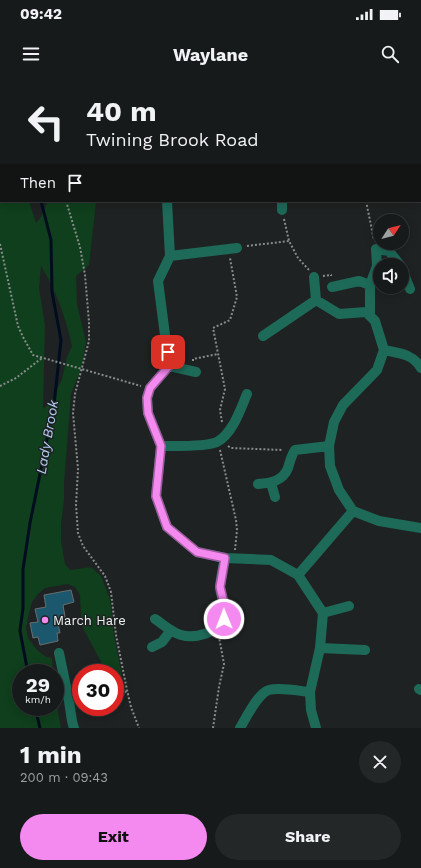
<!DOCTYPE html>
<html lang="en">
<head>
<meta charset="utf-8">
<style>
	body { margin:0; font-family:"Work Sans",sans-serif; background:#242727; color:#f1f3f6; height:100vh; display:flex; flex-direction:column; font-size:15px; white-space:nowrap }
	* { box-sizing:border-box; margin:0 }
	p { font-size:13px; color:#9ea1a2 }
	.icon { flex:none; width:22px; height:22px; fill:none; stroke:currentColor; stroke-width:2; stroke-linecap:round; stroke-linejoin:round }
	.map { position:relative; height:648px; overflow:hidden }
	.panel { display:flex; flex-direction:column; background:#171a1a; flex:1 }
	.panel>* { flex:none }
	.top-card { position:absolute; left:0px; top:0px; width:421px; height:122px; box-shadow:0 2px 10px #0003,0 0 0 1px #363839; background:#171a1a; color:#f1f3f6; overflow:hidden }
	.needle { width:26px; rotate:54deg }
	.tools { position:absolute; left:373px; top:134px; display:grid; gap:8px }
	.tools a { display:grid; place-items:center; width:36px; height:36px; border-radius:50%; background:#171a1a; box-shadow:0 2px 10px #0003,0 0 0 1px #363839; font-size:20px }
	.speed { position:absolute; left:12px; top:584px; display:flex; gap:8px; font-size:20px; font-weight:700; text-align:center }
	.speed>* { display:grid; place-content:center; width:52px; height:52px; border-radius:50%; background:#171a1a; box-shadow:0 2px 10px #0003,0 0 0 1px #363839; line-height:1 }
	.speed small { font-size:10px; font-weight:400 }
	.speed .limit { border:6px solid #d22; background:#fff; color:#111 }
	.pin { position:absolute; display:grid; place-items:center; width:34px; height:34px; color:#fff; margin:-17px; border-radius:8px; box-shadow:0 2px 6px #0006 }
	.me { position:absolute; width:44px; margin:-22px; rotate:359deg; stroke-linejoin:round; filter:drop-shadow(0 0 3px #0008) }
	.turn { display:flex; align-items:center; gap:14px; height:84px; padding:0 20px; font-size:18px }
	.turn .icon { width:52px; height:52px; stroke-width:2.5 }
	.turn b { display:block; font-size:28px; line-height:34px }
	.then { display:flex; align-items:center; height:38px; padding:0 20px; background:#0003; gap:8px; font-size:15px }
	.round { display:grid; place-items:center; flex:none; width:42px; height:42px; border-radius:21px; background:#242727 }
	.head { display:flex; align-items:center; justify-content:space-between; height:68px; padding:0 20px }
	h1 { font-size:24px; font-weight:700; line-height:30px }
	.button { display:flex; gap:8px; margin-top:auto; padding:8px 20px }
	.button a { flex:1; height:46px; border-radius:24px; background:#f489f0; color:#111; font-size:16px; font-weight:700; line-height:46px; text-align:center }
	.button a+a { background:#242727; color:#f1f3f6 }
	.status { display:flex; justify-content:space-between; align-items:center; height:28px; padding:0 20px; background:#171a1a; direction:ltr }
	.status svg { height:11px; fill:currentColor }
	header { display:flex; justify-content:space-between; align-items:center; height:52px; padding:0 20px; background:#171a1a; font-size:18px; font-weight:700 }
	.map>svg:first-child { display:block }
	.green { fill:#0f3f1c; fill-rule:evenodd }
	.lines { fill:none; stroke-linecap:round; stroke-linejoin:round }
	.stream { stroke:#000d1f; stroke-width:3 }
	.building { fill:#1b576d; stroke:#6a6d6e }
	.path { stroke:#898c8c; stroke-width:2; stroke-dasharray:2 2; stroke-linecap:butt }
	.minor { stroke:#1d6a59; stroke-width:10 }
	.route-casing { stroke:#9f599c; stroke-width:10 }
	.route { stroke:#f489f0; stroke-width:7 }
	.poi-dot { fill:#f489f0; stroke:#1f2222; stroke-width:1.5 }
	.labels { text-anchor:middle; dominant-baseline:central; stroke-width:3; stroke-linejoin:round; paint-order:stroke }
	.poi-label { font-size:13px; fill:#f0f2f2; stroke:#1f2222; text-anchor:start }
	.water-label { font-size:14px; font-style:italic; fill:#b0cff1; stroke:#1f2222 }
</style>
</head>
<body>
<div class="status"><b>09:42</b><svg viewBox="0 0 49 12"><path d="M0 12V9h3v3zM5 12V6h3v6zM10 12V3h3v9zM15 12V0h3v12zM26 1h20v11H26zM47 4h2v5h-2z"/></svg></div>
<header><svg class="icon" aria-label="menu" viewBox="0 0 24 24"><path d="M4 6h16M4 12h16M4 18h16"/></svg>Waylane<svg class="icon" aria-label="search" viewBox="0 0 24 24"><circle cx="10" cy="10" r="6"/><path d="M15 15l6 6"/></svg></header>
<div class="map">
<svg width="421" height="648" viewBox="0 0 421 648">
	<rect width="100%" height="100%" fill="#1f2222"/>
	<path class="green" d="M0,46L1,121H29L36,143L41,137L48,121H96L89,185L76,196L77,224L86,262L81,289L71,314L64,403V420L61,444V461L65,484L70,490L91,487L101,496L110,519L114,555L123,601L115,604V593H107L83,548L81,536L80,515L75,507L68,504L45,508L38,514L32,522L29,533L26,548L28,558L37,570L46,577L52,578L53,593H21V627H55V616L61,648H0ZM41,186C56,209 66,239 72,266L67,277L62,299L51,322L43,329L45,245L39,208Z"/>
	<g class="lines">
		<path class="stream" d="M0,29L1,30
			M28,593L20,551L23,528V489L30,443L54,325L61,260L52,212L51,160L41,121
			M35,627L40,648"/>
	</g>
	<path class="building" d="M71,510L74,522L63,525L65,537L57,539L60,553H57L58,561L40,565L38,557L33,558L30,543L38,542L35,529L46,527L44,515Z"/>
	<g class="lines">
		<path class="path" d="M360,0V1
			M40,1V0
			M66,121L80,167L85,195L89,242V261L75,314L73,333L78,389L76,425L78,453L83,466L105,496L111,512L116,555L127,610L131,627L139,648
			M366,121L374,160
			M284,139L289,161L298,178L309,190
			M0,164L18,246L23,257L33,275L141,306
			M247,166L289,161
			M323,196L331,195V196
			M193,281V279L218,274
			M0,306L16,298L42,278
			M222,342L220,330L225,309L213,248L230,240L237,217L230,178
			M228,366L231,368L283,370
			M220,370L236,440L237,450L235,470
			M115,625L127,610
			M106,634L113,627
			M213,648L219,607L224,584L219,557"/>
		<path class="minor" d="M144,0V1
			M201,1V0
			M167,121L170,176
			M282,121V130
			M237,168L170,176L158,201L169,286L150,308L147,318L148,333L161,366L156,416L167,447L197,472L225,478L271,480L298,495L323,533L320,568L310,612L311,630L316,648
			M402,189L410,209
			M314,197L316,220
			M332,207L359,201L370,205
			M370,236V205L377,186L376,169L389,171L400,185
			M263,256L316,220L339,234L366,232L375,241L384,270L377,290L343,325L334,342L329,366L330,386L339,410L353,431L379,441L421,448
			M384,270C399,273 413,274 421,288
			M169,286L196,292
			M161,366C174,366 206,367 217,362C233,353 240,330 247,314
			M271,403L275,417
			M258,404C271,403 283,401 288,388C290,382 291,376 295,370L329,366
			M298,495L353,431
			M323,533L349,526
			M155,539C163,544 171,552 181,555C194,559 218,553 224,539C228,527 220,517 220,506C221,497 223,487 225,478
			M152,567L162,562L171,550
			M320,568L365,570
			M59,573L69,621L72,641L74,648
			M419,609L421,610
			M240,648C246,638 258,613 269,610C280,607 299,611 310,612"/>
	</g>
	<g class="lines">
		<g class="route-casing">
			<path id="route" d="M168,272L169,286L150,308L147,318L148,333L161,366L156,416L167,447L197,472L225,478L220,507L225,528L224,539"/>
		</g>
		<use href="#route" class="route"/>
	</g>
	<circle class="poi-dot" cx="45" cy="540" r="4"/>
	<g class="labels">
		<g class="poi-label">
			<text x="53" y="540">March Hare</text>
		</g>
		<g class="water-label">
			<text transform="translate(47 357) rotate(-80)">Lady Brook</text>
		</g>
	</g>
</svg>
<div class="tools">
<a><svg class="needle" viewBox="-14 -14 28 28"><path d="M0-13l5 13h-10z" fill="#e53935"/><path d="M0 13l5-13h-10z" fill="#9ea1a2"/></svg></a>
<a><svg class="icon" aria-label="sound" viewBox="0 0 24 24"><path d="M4 9h4l5-4v14l-5-4H4zM17 9q2 3 0 6"/></svg></a>
</div>
<div class="speed"><div>29<small>km/h</small></div><div class="limit">30</div></div>
<div class="pin" style="left:168px;top:272px;background:#d93025"><svg class="icon" aria-label="arrive" viewBox="0 0 24 24"><path d="M6 21V4h12l-3 4 3 4H6"/></svg></div>
<svg class="me" style="left:224px;top:539px" viewBox="-20 -20 40 40"><circle r="17" fill="#f489f0" stroke="#fff" stroke-width="3"/><path d="M0-11L8 9 0 5-8 9z" fill="#fff"/></svg>
<div class="top-card">
<div class="turn"><svg class="icon" aria-label="left" viewBox="0 0 24 24"><path d="M17 20v-9H6M10 6l-5 5 5 5"/></svg><div><b>40 m</b>Twining Brook Road</div></div>
<div class="then">Then<svg class="icon" aria-label="arrive" viewBox="0 0 24 24"><path d="M6 21V4h12l-3 4 3 4H6"/></svg></div>
</div>
</div>
<section class="panel">
<div class="head"><div><h1>1 min</h1><p>200 m · 09:43</p></div><a class="round"><svg class="icon" aria-label="close" viewBox="0 0 24 24"><path d="M6 6l12 12M18 6L6 18"/></svg></a></div>
<div class="button"><a>Exit</a><a>Share</a></div>
</section>
</body>
</html>
